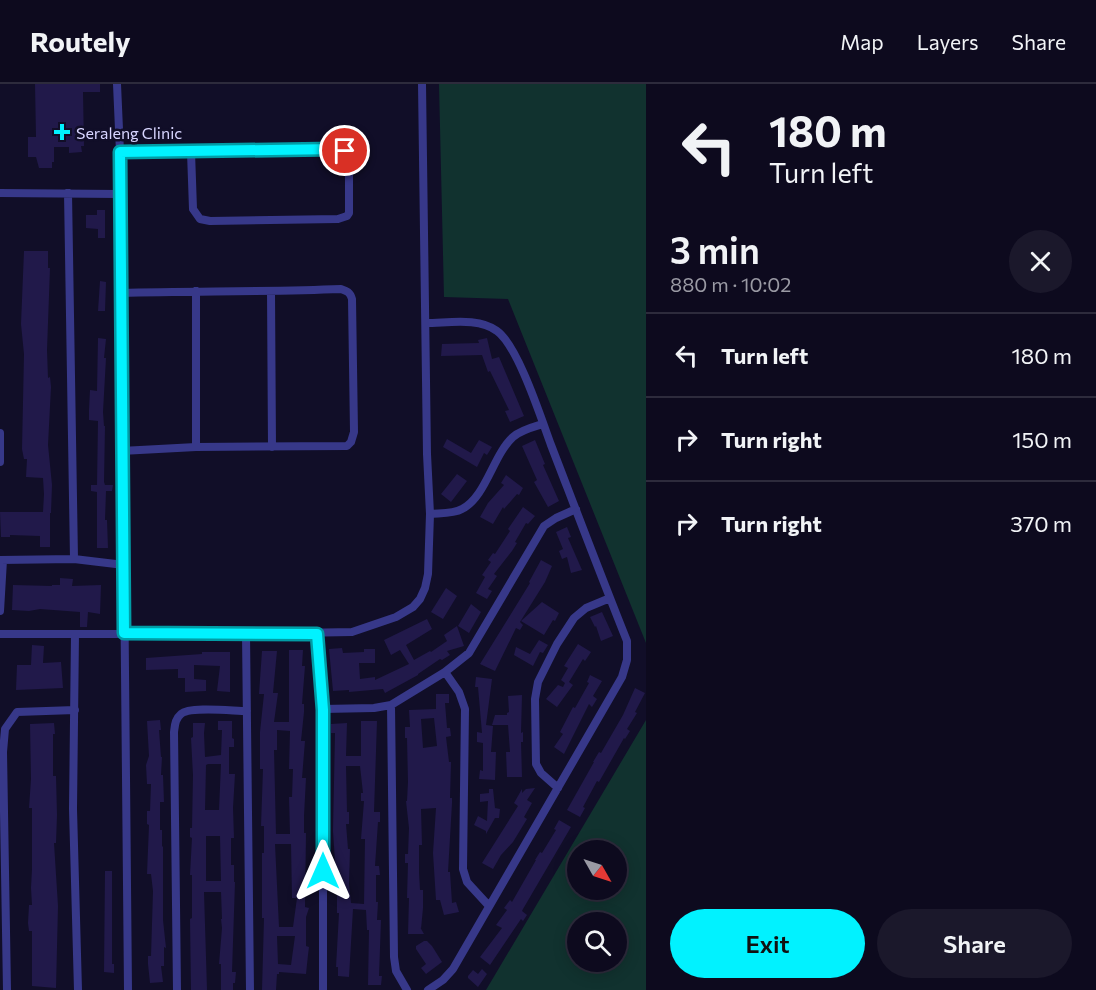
<!DOCTYPE html>
<html lang="en">
<head>
<meta charset="utf-8">
<style>
	body { margin:0; font-family:Commissioner,sans-serif; background:#1b182b; color:#f1f3f6; height:100vh; display:flex; flex-direction:column; font-size:22px; white-space:nowrap }
	* { box-sizing:border-box; margin:0 }
	p { font-size:20px; color:#9a9aa4 }
	.icon { flex:none; width:33px; height:33px; fill:none; stroke:currentColor; stroke-width:2; stroke-linecap:round; stroke-linejoin:round }
	.map { position:relative; flex:1; overflow:hidden }
	.panel { display:flex; flex-direction:column; background:#0d0a1e; width:450px }
	.panel>* { flex:none }
	.banner { background:#0d0a1e; color:#f1f3f6; overflow:hidden }
	.needle { width:39px; rotate:129deg }
	.controls { position:absolute; left:567px; top:756px; display:grid; gap:12px }
	.controls a { display:grid; place-items:center; width:60px; height:60px; border-radius:50%; background:#0d0a1e; box-shadow:0 3px 15px #0003,0 0 0 2px #2d2b3c; font-size:30px }
	.pin { position:absolute; display:grid; place-items:center; width:51px; height:51px; color:#fff; margin:-26px; border:3px solid #fff; border-radius:50%; box-shadow:0 2px 6px #0007 }
	.me { position:absolute; width:66px; margin:-33px; rotate:0deg; stroke-linejoin:round; filter:drop-shadow(0 0 4px #0008) }
	.turn { display:flex; align-items:center; gap:21px; height:126px; padding:0 24px; font-size:27px }
	.turn .icon { width:78px; height:78px; stroke-width:2.5 }
	.turn b { display:block; font-size:42px; line-height:51px }
	.round { display:grid; place-items:center; flex:none; width:63px; height:63px; border-radius:32px; background:#1b182b }
	.head { display:flex; align-items:center; justify-content:space-between; height:102px; padding:0 24px }
	h1 { font-size:36px; font-weight:600; line-height:45px }
	.button { display:flex; gap:12px; margin-top:auto; padding:12px 24px }
	.button a { flex:1; height:69px; border-radius:36px; background:#01f2ff; color:#111; font-size:24px; font-weight:600; line-height:69px; text-align:center }
	.button a+a { background:#1b182b; color:#f1f3f6 }
	ul { padding:0; list-style:none }
	li { display:flex; align-items:center; gap:18px; height:84px; padding:0 24px; border-top:2px solid #2d2b3c }
	li div { flex:1 }
	li b { display:block; font-size:22px }
	li em { font-style:normal }
	header { display:flex; align-items:center; gap:36px; box-sizing:border-box; height:84px; padding:0 30px; background:#0d0a1e; border-bottom:2px solid #2d2b3c }
	header strong { font-size:28px }
	nav { display:flex; gap:33px; margin-inline-start:auto; font-size:21px }
	main { display:flex; flex:1; min-height:0 }
	.map>svg:first-child { display:block }
	.green { fill:#11322f; fill-rule:evenodd }
	.building { fill:#21194a; fill-rule:evenodd }
	.lines { fill:none; stroke-linecap:round; stroke-linejoin:round }
	.street { stroke:#373889; stroke-width:8 }
	.route-casing { stroke:#019da6; stroke-width:15 }
	.route { stroke:#01f2ff; stroke-width:10 }
	.poi-dot { fill:#01f2ff; stroke:#110e28; stroke-width:2 }
	.labels { text-anchor:middle; dominant-baseline:central; stroke-width:5; stroke-linejoin:round; paint-order:stroke }
	.poi-label { font-size:16px; fill:#d8d5ff; stroke:#110e28; text-anchor:start }
</style>
</head>
<body>
<header>
<strong>Routely</strong>
<nav><a>Map</a><a>Layers</a><a>Share</a></nav>
</header>
<main>
<div class="map">
<svg width="646" height="906" viewBox="0 0 646 906">
	<rect width="100%" height="100%" fill="#110e28"/>
	<path class="green" d="M439,0H646V559L508,215L444,213Z
		M646,636V906H486ZM578,766H616V806H578ZM578,838H616V878H578Z"/>
	<path class="building" d="M35,0H100V8H83L84,62H81L82,68L69,69V63H54V78H52V84H39L36,73H28V53H36Z
		M97,126H105V154H98V145L86,144V131H97Z
		M24,167H48V184H50L47,266L48,294L50,293L51,303L48,361L52,401L51,429H50V463H40V452L10,451V453H1L0,428H43L44,410L43,394L26,393L27,375H24L22,365L24,270L21,240Z
		M100,197L106,198L105,227H98Z
		M98,254L106,255L104,274H106L103,328L104,342H105L104,398L105,401H113L112,407H106L105,436H107L108,464H97V408L91,407V401H97L98,337L89,336V326L90,306L97,307Z
		M487,254L492,275L499,273L524,332L510,338L505,327L509,326L490,287L488,288L482,271L441,272L442,260L479,259L478,256Z
		M447,355L471,369L479,356L492,363L487,371L484,369L477,383L443,363Z
		M535,356L545,380L543,381L559,417L548,423L534,398L537,396L522,362Z
		M457,390L467,397L451,418L441,410Z
		M506,391L523,404L519,411L517,410L504,425L503,423L493,440L480,433L488,419L504,401L501,399Z
		M523,423L535,432L528,440L526,439L515,458L517,459L512,467L494,490L497,492L488,505L492,507L487,515L476,509L485,493L482,491L491,478L488,476L493,469L495,470L510,447L508,445Z
		M567,443L571,453L568,454L582,486L571,489L567,473L562,475L559,467L563,465L556,448Z
		M541,476L552,482L545,498L520,538L523,541L520,546L516,544L495,587L480,580L530,499L529,498Z
		M60,494L73,495L72,502L101,501L100,530L88,528L87,543H80V528L40,525L29,527L12,526L13,501L52,502V501H60Z
		M446,504L457,512L443,535L431,528Z
		M542,518L559,529L555,537L553,536L544,551L521,537Z
		M471,520L481,528L469,549L458,542Z
		M602,528L613,552L601,557L596,542L595,543L590,533Z
		M427,535L432,545L406,561L414,576L430,567L431,568L447,557L444,551L457,542L464,562L447,567L450,571L442,576L440,575L418,590V591L385,609L383,605L349,608V606L333,607L329,565L342,564L343,569L364,568V565H375V579H359L360,595L375,593V596L409,580L400,566L391,571L384,556Z
		M539,556L548,561L543,569L540,568L533,582L514,571L516,563L530,570Z
		M578,560L591,568L585,577L583,575L569,598L573,601L557,623L546,615L558,601L563,603L565,599L561,596L568,584L564,582Z
		M32,561L44,562L43,579L61,578L63,604L16,606L17,581H31Z
		M289,566H303L302,582H305L302,620H304V628L301,657H305L302,694H306L304,732V749H306L305,823L309,824L306,833V862L309,863L308,871L306,890L279,888V890H277L276,906H262L264,834H262V769H264V742H261L263,685H260V648L264,610H259L262,567H277L273,609H278L274,638H289ZM277,646L290,647L289,685H293L292,713H289L290,750H276L274,666H277ZM275,760H291L292,814H297L293,843H279ZM277,852H295L291,881L278,880Z
		M202,568H230V608L217,607L220,582L194,581V595L206,596V607L185,608V594H178V585L146,586V574L202,570Z
		M590,591L602,597L593,612L597,615L592,623L589,620L564,670L554,663L563,650L560,648L573,623L575,624L589,599L587,598Z
		M476,593L492,595L486,641L493,642L491,668H496L495,696L479,695L480,686L483,687V659L477,658V648L482,649L478,603H475Z
		M635,604L645,609L635,628L637,629L627,645L630,647L625,655L624,654L599,698L597,697L583,723L585,724L580,733L567,726L594,678H593L599,668L601,669L623,631Z
		M436,610H449V619H445L447,644H450L451,652L446,653L449,678H451L450,714H452V719L448,788H450L452,819L456,818L459,828L444,831L440,816H436L433,769L436,724L421,725L422,761H419V788L420,806H423V824L421,845L420,843L424,850H408L409,814H407L408,779H405V770H408L409,744L406,717H407L408,698L407,654H405V643H410L409,626L436,625ZM434,634L437,662L423,664L421,635Z
		M522,611L521,649L523,648V658H521L522,693H507L506,668H510L508,641H492L495,631H507V629L509,628L508,612Z
		M160,636L161,646H159L161,673H162L161,691H163L164,718H160V746H162V762L163,763V836L166,864L164,863V882H161L163,898L150,899L148,880V872H151L153,807L151,790H147L149,741L147,740V727H150L151,700H147L146,681L149,672L147,637Z
		M218,637H232V654L234,655V663H229V690H235L233,724L234,754H231V781H234V798H235L232,888H236L235,899H233V906H221V880H219L222,844L221,835H222L221,808H204L207,906H191L190,835L192,834V791H190L192,754L190,753V744H192L193,691L191,654L193,653V639H205L204,649L205,673L221,671L222,646H218ZM208,680H221L219,726H205L206,681ZM206,752H220L221,797H206Z
		M361,637H377L374,728H380V738H378L375,782H379L380,791H376V818H378L377,836H381L379,892H382L381,901H368L369,846H367L366,826L353,825L349,893L338,892V883H336L339,829H337V809L333,747L335,649H331V640L347,639L346,672H361ZM346,682H360L363,709H361V717H364L361,755H365L364,820L351,819L349,800L350,765H348L346,740H349V728H347Z
		M54,639L55,650H53V692H56L57,731L56,759H54L58,822L56,904L32,902V847H29L28,839L29,821H32L31,804L32,785V724H29L31,695L30,640Z
		M535,704L527,716L532,719L524,733L527,735L513,758L501,771L493,785L482,779L518,722L514,719L522,705V709L526,705Z
		M489,705H493L495,724L500,725L499,734H495L486,750V747L474,741L478,732L487,737L488,717L480,718V710L489,709Z
		M559,736L571,743L523,825L522,827L527,831L523,837L521,835L490,881L480,873L502,844L496,841L507,826L504,824L510,816L512,818L536,776H535L540,768L542,769L556,746L554,745Z
		M105,787H112V880H114V889L104,888Z
		M424,857H427L432,862L442,878L426,890L421,884L426,880L416,865V862Z
		M482,885L487,890L478,903L468,894V892L473,886L478,890Z"/>
	<g class="lines">
		<path class="street" d="M117,0L120,68L121,367L124,481L128,906
			M120,68L341,65L349,73V129L347,132L338,135L210,137L200,135L193,125L191,68
			M0,109L119,110
			M68,109L74,475
			M271,208L272,363
			M121,209C194,207 267,208 341,205C347,207 350,208 352,215L354,348L351,358L347,362L196,363L121,367
			M426,239C448,239 479,233 497,247C518,262 541,334 551,361C576,426 601,492 627,557V576L622,593L453,885L443,896L428,906
			M0,349V378
			M196,363V207
			M430,430C440,429 453,430 462,425C486,413 493,371 513,353C521,346 533,343 543,340
			M0,476L74,475L124,481
			M0,527L3,476
			M0,550H246L352,548L396,533L413,523L420,515L425,504L428,490L430,430L427,370L422,0
			M75,550L73,725L78,906
			M246,550L250,906
			M317,550L323,625V906
			M445,588L469,569L544,442L556,434L576,425
			M391,621L394,873L396,887L407,906
			M323,625L374,624L391,621L445,588L459,608L465,625L463,785L467,798L489,822
			M558,704L541,689L536,680L535,615L538,598L557,560L574,534L586,524L610,514
			M7,906L3,668L5,645L17,628L75,626
			M177,906L174,648C175,641 175,635 181,630C190,622 233,627 247,627"/>
	</g>
	<g class="lines">
		<g class="route-casing">
			<path id="route" d="M323,787V626L317,550L124,549L120,68L337,65L345,67"/>
		</g>
		<use href="#route" class="route"/>
	</g>
	<path class="poi-dot" d="M59 39h6v6h6v6h-6v6h-6v-6h-6v-6h6z"/>
	<g class="labels">
		<g class="poi-label">
			<text x="76" y="48">Seraleng Clinic</text>
		</g>
	</g>
</svg>
<div class="controls">
<a><svg class="needle" viewBox="-14 -14 28 28"><path d="M0-13l5 13h-10z" fill="#e53935"/><path d="M0 13l5-13h-10z" fill="#9a9aa4"/></svg></a>
<a><svg class="icon" aria-label="search" viewBox="0 0 24 24"><circle cx="10" cy="10" r="6"/><path d="M15 15l6 6"/></svg></a>
</div>
<div class="pin" style="left:345px;top:67px;background:#d93025"><svg class="icon" aria-label="arrive" viewBox="0 0 24 24"><path d="M6 21V4h12l-3 4 3 4H6"/></svg></div>
<svg class="me" style="left:323px;top:787px" viewBox="-20 -20 40 40"><path d="M0-17L14 15 0 8-14 15z" fill="#01f2ff" stroke="#fff" stroke-width="4"/></svg>
</div>
<section class="panel">
<div class="banner">
<div class="turn"><svg class="icon" aria-label="left" viewBox="0 0 24 24"><path d="M17 20v-9H6M10 6l-5 5 5 5"/></svg><div><b>180 m</b>Turn left</div></div>
</div>
<div class="head"><div><h1>3 min</h1><p>880 m · 10:02</p></div><a class="round"><svg class="icon" aria-label="close" viewBox="0 0 24 24"><path d="M6 6l12 12M18 6L6 18"/></svg></a></div>
<ul>
<li><svg class="icon" aria-label="left" viewBox="0 0 24 24"><path d="M17 20v-9H6M10 6l-5 5 5 5"/></svg><div><b>Turn left</b></div><em>180 m</em></li>
<li><svg class="icon" aria-label="right" viewBox="0 0 24 24"><path d="M7 20v-9h11M14 6l5 5-5 5"/></svg><div><b>Turn right</b></div><em>150 m</em></li>
<li><svg class="icon" aria-label="right" viewBox="0 0 24 24"><path d="M7 20v-9h11M14 6l5 5-5 5"/></svg><div><b>Turn right</b></div><em>370 m</em></li>
</ul>
<div class="button"><a>Exit</a><a>Share</a></div>
</section>
</main>
</body>
</html>
